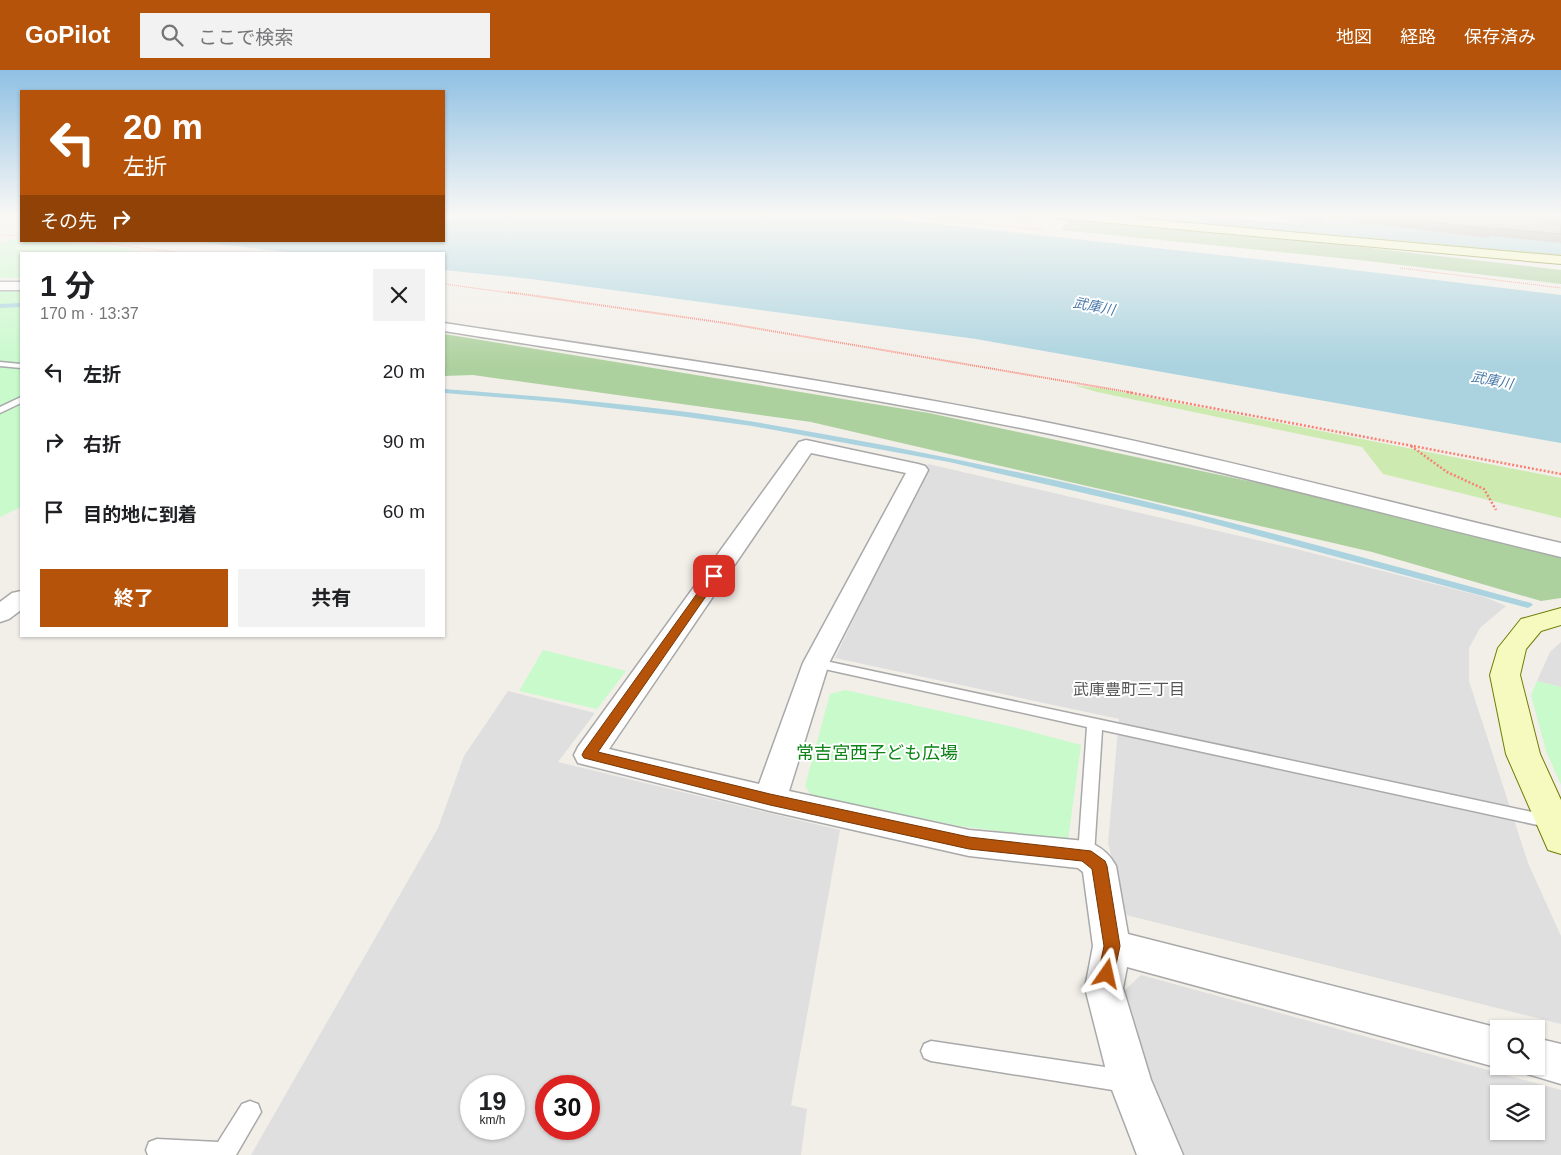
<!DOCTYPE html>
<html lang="ja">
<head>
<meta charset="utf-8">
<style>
	body { margin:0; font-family:Helvetica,"Noto Sans JP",sans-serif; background:#f2f2f2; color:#202124; height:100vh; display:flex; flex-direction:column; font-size:19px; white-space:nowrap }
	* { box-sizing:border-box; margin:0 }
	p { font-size:16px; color:#757577 }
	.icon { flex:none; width:28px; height:28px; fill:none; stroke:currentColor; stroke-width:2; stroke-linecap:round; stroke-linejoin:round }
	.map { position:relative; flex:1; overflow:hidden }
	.drawer { position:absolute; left:20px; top:182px; width:425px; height:385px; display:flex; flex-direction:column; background:#fff; border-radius:0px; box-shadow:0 1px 4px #0004 }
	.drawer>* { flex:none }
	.guide { position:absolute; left:20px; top:20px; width:425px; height:152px; border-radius:0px; box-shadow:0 1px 4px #0004; background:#b45309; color:#fff; overflow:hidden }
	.tools { position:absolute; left:1490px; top:950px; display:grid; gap:10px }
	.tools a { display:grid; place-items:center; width:55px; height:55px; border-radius:0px; background:#fff; box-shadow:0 1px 4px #0004; font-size:25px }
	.speed { position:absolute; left:460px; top:1005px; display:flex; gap:10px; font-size:25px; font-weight:700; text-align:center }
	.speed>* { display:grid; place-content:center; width:65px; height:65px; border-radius:50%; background:#fff; box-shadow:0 1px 4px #0004; line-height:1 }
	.speed small { font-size:12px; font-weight:400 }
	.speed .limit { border:8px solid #d22; background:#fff; color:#111 }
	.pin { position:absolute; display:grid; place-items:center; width:42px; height:42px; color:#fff; margin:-21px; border-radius:10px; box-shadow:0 2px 8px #0006 }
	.me { position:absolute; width:55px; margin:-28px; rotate:11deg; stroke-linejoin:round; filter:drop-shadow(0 0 4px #0008) }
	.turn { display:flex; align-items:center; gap:18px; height:105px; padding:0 20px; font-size:22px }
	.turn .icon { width:65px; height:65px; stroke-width:2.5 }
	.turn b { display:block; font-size:35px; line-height:42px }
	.then { display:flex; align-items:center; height:48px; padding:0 20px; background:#0003; gap:10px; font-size:19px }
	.round { display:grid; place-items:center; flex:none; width:52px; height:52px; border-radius:0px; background:#f2f2f2 }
	.overview { display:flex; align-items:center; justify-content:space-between; height:85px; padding:0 20px }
	h1 { font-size:30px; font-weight:700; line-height:38px }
	.action { display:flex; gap:10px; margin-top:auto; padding:10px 20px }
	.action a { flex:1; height:58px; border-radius:0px; background:#b45309; color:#fff; font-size:20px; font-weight:700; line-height:58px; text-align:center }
	.action a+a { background:#f2f2f2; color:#202124 }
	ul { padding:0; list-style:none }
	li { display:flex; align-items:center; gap:15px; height:70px; padding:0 20px }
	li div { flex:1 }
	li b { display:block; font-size:19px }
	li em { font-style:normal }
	header { display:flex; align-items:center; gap:30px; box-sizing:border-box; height:70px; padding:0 25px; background:#b45309; color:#fff }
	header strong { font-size:24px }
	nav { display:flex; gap:28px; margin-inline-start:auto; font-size:18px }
	.search { width:350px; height:45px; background:#f2f2f2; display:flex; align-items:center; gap:12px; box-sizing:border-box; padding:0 18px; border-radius:0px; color:#757577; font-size:19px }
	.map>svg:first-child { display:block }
	.residential { fill:#e0dfdf; fill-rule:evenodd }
	.grass { fill:#cdebb0 }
	.forest { fill:#add19e }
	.park { fill:#c8facc }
	.water { fill:#aad3df }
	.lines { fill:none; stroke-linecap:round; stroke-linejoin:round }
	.stream { fill:#aad3df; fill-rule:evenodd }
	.river { fill:#aad3df; fill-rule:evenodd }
	.lane-casing { stroke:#a9a9a9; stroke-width:3 }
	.street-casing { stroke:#a9a9a9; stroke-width:3 }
	.secondary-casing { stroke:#707d05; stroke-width:2 }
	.path-far2 { stroke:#fa8072; stroke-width:1; stroke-dasharray:1 1; stroke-linecap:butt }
	.path-far1 { stroke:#fa8072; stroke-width:2; stroke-dasharray:1 1; stroke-linecap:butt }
	.path { stroke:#fa8072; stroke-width:2.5; stroke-dasharray:2 2; stroke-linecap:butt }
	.lane { fill:#fff; fill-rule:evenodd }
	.street { fill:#fff; fill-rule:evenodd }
	.secondary { fill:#f7fabf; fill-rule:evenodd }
	.wall { fill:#aba49e }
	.building { fill:#c7bfb8; stroke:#8b8681 }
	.route { fill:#b45309; stroke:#753606 }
	.labels { text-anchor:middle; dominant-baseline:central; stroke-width:4; stroke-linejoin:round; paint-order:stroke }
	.far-water-label { font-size:14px; font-style:italic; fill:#4a7aab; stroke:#fff }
	.neighbourhood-label { font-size:16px; fill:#555; stroke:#fff }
	.near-park-label { font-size:18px; fill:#0c8416; stroke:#fff }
</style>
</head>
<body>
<header>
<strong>GoPilot</strong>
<div class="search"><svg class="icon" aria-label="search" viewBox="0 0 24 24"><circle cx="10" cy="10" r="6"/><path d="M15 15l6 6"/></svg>ここで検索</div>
<nav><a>地図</a><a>経路</a><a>保存済み</a></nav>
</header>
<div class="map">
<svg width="1561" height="1085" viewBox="0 0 1561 1085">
	<rect width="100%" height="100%" fill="#f2efe9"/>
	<path class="residential" d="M928,394L1296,479L1485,527L1506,536L1480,558L1469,578V611L1528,793L1561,866V954L1126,845L1108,773L1119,649L835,588Z
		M1561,572V617L1537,611L1550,582Z
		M508,621L595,643L558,692L840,760L791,1035L807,1039L801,1085H251L438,758L464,686ZM514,1016V1059H471V1016ZM589,1016V1059H546V1016Z
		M1141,905L1561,1020V1085H1180L1153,1021L1124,921ZM1499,1024H1536V1061H1499Z"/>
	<path class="grass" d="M1073,315L1106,319L1561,408V448L1383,404L1362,377L1097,322Z"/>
	<path class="forest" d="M1069,145H1129L1463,173L1561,177V186Z
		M1069,150L1326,173L1561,200V214L1359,190L1061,160Z
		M444,264L929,343L1338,430L1561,485V528L1541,531L1372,482L811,352L473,305L444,306Z"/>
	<path class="park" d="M18,168H21V171H51L133,179L119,184H21V208H0V174Z
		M0,219H21V437L0,447Z
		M543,580L626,601L597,639L519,621Z
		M1537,611L1561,617V715L1546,681L1531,625Z
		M845,620L1013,657L1081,675L1068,770L959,756L811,725L805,716L830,624Z"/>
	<path class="water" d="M444,145H857L1328,197L1561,225V373L976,269L531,209L444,200V184H304L193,171H444Z"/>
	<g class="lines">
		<path class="stream" d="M21,233V237L0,238V234Z
			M444,319C548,327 652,335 755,352C902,377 1052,407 1197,444C1309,472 1420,503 1531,533L1533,535L1528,538L1192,448L949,392L752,356L679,346L557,332L444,323Z"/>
		<path class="river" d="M1177,145H1294L1561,168V184L1189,152L1181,150Z"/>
		<g class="lane-casing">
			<path id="lane" d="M0,292L21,294V298L0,296Z
				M21,327V333L0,343V337Z
				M816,589L1551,746L1557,748L1559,752L1557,756L1551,758L1102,660L1094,785L1092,790L1086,792L1080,790L1078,785L1087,657L811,596L809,593L811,590Z
				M931,971L1125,1000L1132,1004L1136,1011L1132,1018L1125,1022L931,991L924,988L921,981L924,974Z
				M250,1031L258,1034L261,1042L236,1085H148L146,1080L149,1072L157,1069L218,1072L242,1034Z"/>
		</g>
		<g class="street-casing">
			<path id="street" d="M1212,145C1227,145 1283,142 1291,150L1286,153L1217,148Z
				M0,212H21V220H0Z
				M444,253C659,286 875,316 1088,361C1246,394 1403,436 1561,473V487C1403,449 1246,406 1088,372C875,326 659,295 444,261Z
				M806,370L918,394L925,396L928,400L829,593L789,721L969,760L1086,771C1100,776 1109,783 1116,796L1128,864L1499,958L1501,959H1499V996H1503L1499,998L1127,897L1123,918L1151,1010L1183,1085H1137L1109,1012L1085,918L1093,876L1083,802L1078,798L969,786L770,741L578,693L574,685L578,677L799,372ZM811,383L906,403L803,593L759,714L609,679Z
				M21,521V540L9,549L0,552V532L12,523Z
				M1536,968L1561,974V1014L1521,1002L1519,996H1536Z"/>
		</g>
		<g class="secondary-casing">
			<path id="secondary" d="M1051,145H1099L1561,186V194L1056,148Z
				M1561,538V555L1541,561L1526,579L1520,605L1540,684L1561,730V784L1548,780L1506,684L1490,605L1498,578L1521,549Z"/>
		</g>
		<path class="path-far2" d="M889,145L1043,160
			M973,145L1037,151
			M0,165L21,166
			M86,171L190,184
			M1400,198L1561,218
			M444,214L518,224"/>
		<path class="path-far1" d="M508,222L725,253L1134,323"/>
		<path class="path" d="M1127,322L1561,404
			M1411,376L1447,402L1484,419L1496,440"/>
		<use href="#lane" class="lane"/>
		<use href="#street" class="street"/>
		<use href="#secondary" class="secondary"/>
	</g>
	<path class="wall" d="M1285,145H1499L1561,155V173L1490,166L1489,168L1326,148L1324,153L1293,151L1287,146Z
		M1507,145H1561V154Z"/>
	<path class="building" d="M1374,145H1499L1561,155V164L1494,158L1493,159Z"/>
	<linearGradient id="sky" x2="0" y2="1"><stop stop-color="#8fc0e4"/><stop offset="0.49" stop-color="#f9f8f5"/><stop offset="1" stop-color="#f9f8f5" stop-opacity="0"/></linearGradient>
	<rect width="1561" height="297" fill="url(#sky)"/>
	<path class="route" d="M714,503L720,506L598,682L770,724L969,767L1091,781L1105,791L1107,796L1120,876L1113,909L1107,911L1100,909L1098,904L1104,876L1092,799L1082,791L969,779L770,735L584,688L582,685L584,681L711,504Z"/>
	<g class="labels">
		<g class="far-water-label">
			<text transform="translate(1094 236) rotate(11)">武庫川</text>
			<text transform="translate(1492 310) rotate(11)">武庫川</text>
		</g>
		<g class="neighbourhood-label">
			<text x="1129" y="619">武庫豊町三丁目</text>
		</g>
		<g class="near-park-label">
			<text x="877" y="683">常吉宮西子ども広場</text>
		</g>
	</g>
</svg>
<div class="tools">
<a><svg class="icon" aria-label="search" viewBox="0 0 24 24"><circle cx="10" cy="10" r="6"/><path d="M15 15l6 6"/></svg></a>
<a><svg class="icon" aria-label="layers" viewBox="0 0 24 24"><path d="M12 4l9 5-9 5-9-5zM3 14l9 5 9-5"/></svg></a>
</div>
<div class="speed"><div>19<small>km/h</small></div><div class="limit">30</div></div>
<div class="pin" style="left:714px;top:506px;background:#d93025"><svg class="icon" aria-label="arrive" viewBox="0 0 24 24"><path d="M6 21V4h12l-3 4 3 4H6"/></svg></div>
<svg class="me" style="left:1107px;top:904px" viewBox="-20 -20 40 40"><path d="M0-17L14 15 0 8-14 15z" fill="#b45309" stroke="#fff" stroke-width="4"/></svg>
<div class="guide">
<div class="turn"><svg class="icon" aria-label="left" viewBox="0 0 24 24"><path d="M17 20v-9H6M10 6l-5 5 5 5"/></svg><div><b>20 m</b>左折</div></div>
<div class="then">その先<svg class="icon" aria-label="right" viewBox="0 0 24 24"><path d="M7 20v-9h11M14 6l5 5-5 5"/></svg></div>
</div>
<section class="drawer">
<div class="overview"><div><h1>1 分</h1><p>170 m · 13:37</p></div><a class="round"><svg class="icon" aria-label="close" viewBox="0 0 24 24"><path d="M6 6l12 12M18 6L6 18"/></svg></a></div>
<ul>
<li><svg class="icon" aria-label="left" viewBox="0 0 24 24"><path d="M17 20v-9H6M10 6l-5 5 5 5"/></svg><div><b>左折</b></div><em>20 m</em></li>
<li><svg class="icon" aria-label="right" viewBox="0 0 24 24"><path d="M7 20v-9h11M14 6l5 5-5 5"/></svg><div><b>右折</b></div><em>90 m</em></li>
<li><svg class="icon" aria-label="arrive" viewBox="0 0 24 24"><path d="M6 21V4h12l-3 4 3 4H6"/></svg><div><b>目的地に到着</b></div><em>60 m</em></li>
</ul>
<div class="action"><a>終了</a><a>共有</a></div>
</section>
</div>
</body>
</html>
